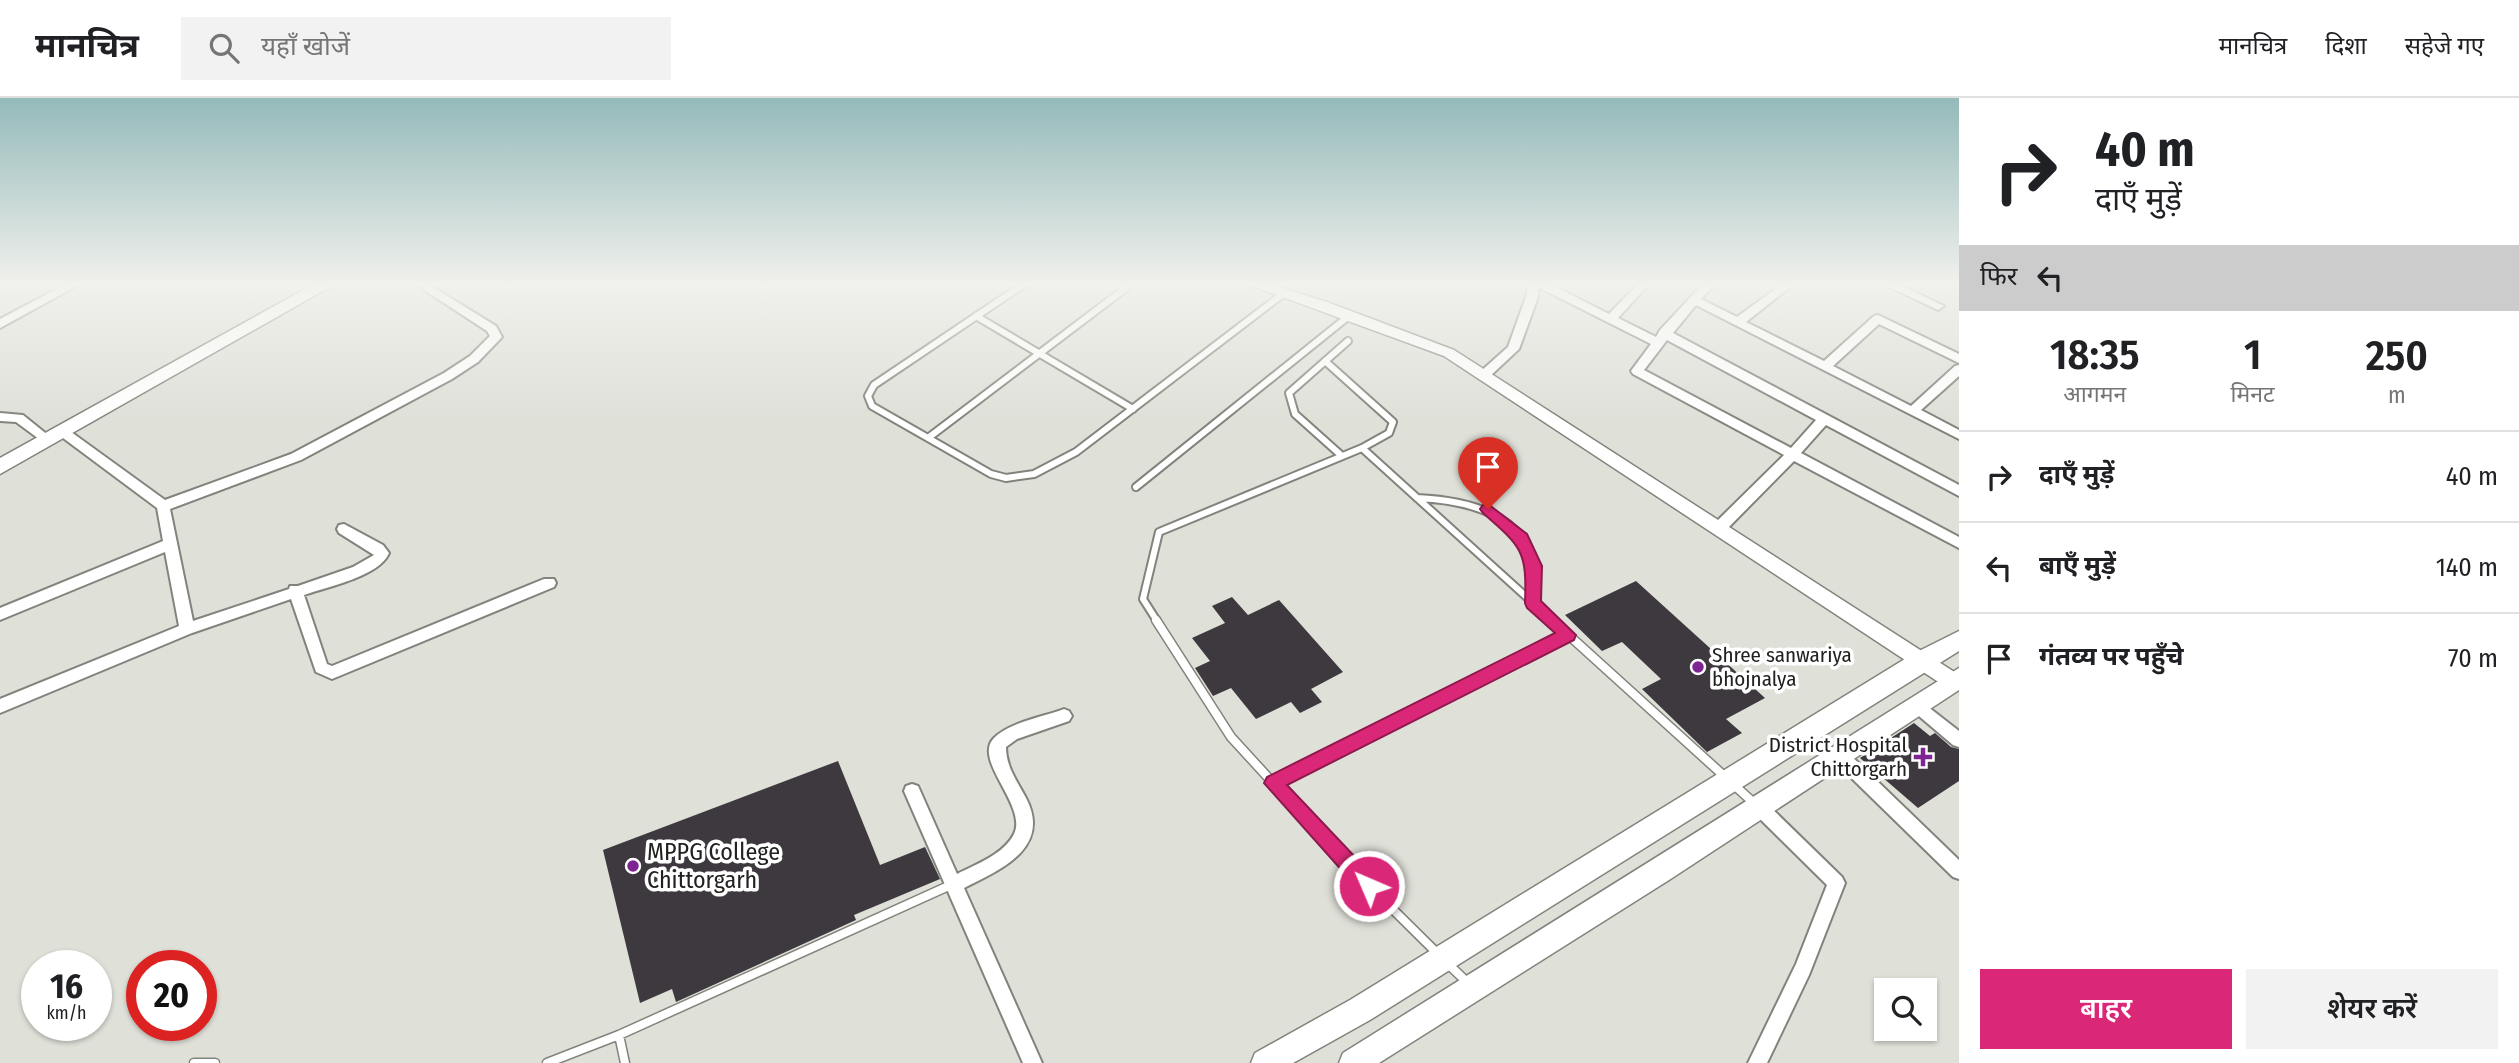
<!DOCTYPE html>
<html lang="hi">
<head>
<meta charset="utf-8">
<style>
	body { margin:0; font-family:"Fira Sans Condensed","Noto Sans Devanagari",sans-serif; background:#f2f2f2; color:#202124; height:100vh; display:flex; flex-direction:column; font-size:26px; white-space:nowrap }
	* { box-sizing:border-box; margin:0 }
	p { font-size:23px; color:#757577 }
	.icon { flex:none; width:38px; height:38px; fill:none; stroke:currentColor; stroke-width:2; stroke-linecap:round; stroke-linejoin:round }
	.map { position:relative; flex:1; overflow:hidden }
	.drawer { display:flex; flex-direction:column; background:#fff; width:560px }
	.drawer>* { flex:none }
	.banner { background:#fff; color:#202124; overflow:hidden }
	.controls { position:absolute; left:1874px; top:880px; display:grid; gap:14px }
	.controls a { display:grid; place-items:center; width:63px; height:63px; border-radius:0px; background:#fff; box-shadow:0 2px 5px #0004; font-size:35px }
	.speed { position:absolute; left:21px; top:852px; display:flex; gap:14px; font-size:35px; font-weight:700; text-align:center }
	.speed>* { display:grid; place-content:center; width:91px; height:91px; border-radius:50%; background:#fff; box-shadow:0 2px 5px #0004; line-height:1 }
	.speed small { font-size:18px; font-weight:400 }
	.speed .limit { border:10px solid #d22; background:#fff; color:#111 }
	.pin { position:absolute; display:grid; place-items:center; width:60px; height:60px; color:#fff; margin:-72px -30px; border-radius:50% 50% 50% 0; rotate:-45deg; box-shadow:0 0 7px #0007 }
	.pin .icon { rotate:45deg }
	.me { position:absolute; width:77px; margin:-38px; rotate:315deg; stroke-linejoin:round; filter:drop-shadow(0 0 5px #0008) }
	.turn { display:flex; align-items:center; gap:24px; height:147px; padding:0 21px; font-size:32px }
	.turn .icon { width:91px; height:91px; stroke-width:2.5 }
	.turn b { display:block; font-size:49px; line-height:60px }
	.then { display:flex; align-items:center; height:66px; padding:0 21px; background:#0003; gap:14px; font-size:26px }
	.eta { display:flex; justify-content:space-evenly; align-items:center; height:119px; text-align:center }
	.eta b { font-size:42px; font-weight:600; line-height:49px }
	.cta { display:flex; gap:14px; margin-top:auto; padding:14px 21px }
	.cta a { flex:1; height:80px; border-radius:0px; background:#db2777; color:#fff; font-size:28px; font-weight:600; line-height:80px; text-align:center }
	.cta a+a { background:#f2f2f2; color:#202124 }
	ul { padding:0; list-style:none }
	li { display:flex; align-items:center; gap:21px; height:91px; padding:0 21px; border-top:2px solid #e0e0e0 }
	li div { flex:1 }
	li b { display:block; font-size:26px }
	li em { font-style:normal }
	header { display:flex; align-items:center; gap:42px; box-sizing:border-box; height:98px; padding:0 35px; background:#fff; border-bottom:2px solid #e0e0e0 }
	header strong { font-size:33px }
	nav { display:flex; gap:38px; margin-inline-start:auto; font-size:24px }
	.search { width:490px; height:63px; background:#f2f2f2; display:flex; align-items:center; gap:18px; box-sizing:border-box; padding:0 24px; border-radius:0px; color:#757577; font-size:26px }
	main { display:flex; flex:1; min-height:0 }
	.map>svg:first-child { display:block }
	.building { fill:#3d393e }
	.lines { fill:none; stroke-linecap:round; stroke-linejoin:round }
	.service-far1-casing { stroke:#82837c; stroke-width:10 }
	.service-casing { stroke:#82837c; stroke-width:11 }
	.minor-casing { stroke:#82837c; stroke-width:4 }
	.tertiary-casing { stroke:#82837c; stroke-width:3 }
	.secondary-casing { stroke:#82837c; stroke-width:3 }
	.service-far1 { stroke:#fff; stroke-width:6 }
	.service { stroke:#fff; stroke-width:8 }
	.minor { fill:#fff; fill-rule:evenodd }
	.tertiary { fill:#fff; fill-rule:evenodd }
	.secondary { fill:#fff; fill-rule:evenodd }
	.route { fill:#db2777; stroke:#8e194d; stroke-width:2 }
	.poi-dot { fill:#7e2593; stroke:#fff; stroke-width:2.5 }
	.labels { text-anchor:middle; dominant-baseline:central; stroke-width:7; stroke-linejoin:round; paint-order:stroke }
	.poi-label { font-size:21px; fill:#21221f; stroke:#fff; text-anchor:start }
	.near-poi-label { font-size:24px; fill:#21221f; stroke:#fff; text-anchor:start }
</style>
</head>
<body>
<header>
<strong>मानचित्र</strong>
<div class="search"><svg class="icon" aria-label="search" viewBox="0 0 24 24"><circle cx="10" cy="10" r="6"/><path d="M15 15l6 6"/></svg>यहाँ खोजें</div>
<nav><a>मानचित्र</a><a>दिशा</a><a>सहेजे गए</a></nav>
</header>
<main>
<div class="map">
<svg width="1959" height="965" viewBox="0 0 1959 965">
	<rect width="100%" height="100%" fill="#dfe0d8"/>
	<path class="building" d="M1636,483L1765,600L1726,621L1742,635L1707,654L1642,591L1661,581L1622,544L1602,553L1565,517Z
		M1232,499L1248,517L1279,502L1343,574L1311,591L1322,604L1300,615L1291,604L1256,621L1231,590L1213,598L1195,570L1210,563L1192,540L1225,525L1212,508Z
		M1914,625L1930,638L1935,635L1951,649L1959,651V683L1918,710L1860,660Z
		M838,663L880,767L925,749L940,781L854,817L856,822L676,904L672,891L640,905L603,752Z"/>
	<g class="lines">
		<g class="service-far1-casing">
			<path id="service-far1" d="M1024,186L874,287L868,298L872,308L991,376L1006,380L1034,376L1076,354L1284,195
				M976,218L1133,311
				M1325,263L1393,324L1389,335L1362,350
				M928,340L1131,186
				M1342,358L1295,316L1289,295L1348,243
				M1136,389L1350,217
				M1417,400C1463,402 1522,414 1534,467C1537,479 1533,493 1533,505
				M1157,523L1143,501L1159,434L1362,350L1553,523"/>
		</g>
		<g class="service-casing">
			<path id="service" d="M1156,522L1231,639L1351,770L1439,857
				M1552,522L1755,706
				M1273,685L1568,537
				M1447,865L1469,886
				M619,937L953,786
				M194,965H215
				M547,965L619,937L625,965"/>
		</g>
		<g class="minor-casing">
			<path id="minor" d="M66,186H80L0,230V221Z
				M415,186H428L496,228L502,239L478,264L452,281L301,362L170,411L193,523L289,491L290,488H298L353,469L374,457L339,435L337,431L339,427L344,426L383,447L389,455C380,478 327,489 304,497L327,566L332,568L544,481H554L556,485L554,489L332,581L316,574L291,501L192,535L0,615V601L179,528L165,454L0,522V510L163,443L157,410L59,337L57,334L59,331H67L165,402L291,356L444,275L470,258L490,238L487,233Z
				M1528,186H1550L1609,216L1638,186H1649L1618,220L1656,239L1660,232L1703,186H1715L1701,201L1737,219L1782,186H1794L1746,224L1824,263L1874,218L1878,217L1959,256V265L1879,226L1833,268L1911,308L1955,268L1959,267V278L1921,312L1959,332V341L1696,207L1673,235L1959,387V398L1826,327L1801,355L1959,439V450L1794,363L1724,434H1714L1712,430L1714,426L1784,357L1633,276L1631,273L1651,246L1538,189V199L1519,251L1488,280H1480V274L1508,249L1526,199ZM1667,242L1816,322L1791,350L1644,272Z
				M1883,186H1898L1944,208L1938,212L1934,210Z
				M0,315L23,317L49,338L47,341H39L16,324L0,323Z
				M1918,601L1959,633V649L1953,647L1913,613L1910,608L1913,603Z
				M1064,611L1069,613L1072,618L1069,623L1017,641L1006,649C1006,669 1017,683 1026,700C1052,750 1000,772 964,790L1042,965H1023L904,693L906,688L912,686L918,688L957,776C977,766 1004,756 1014,736C1028,708 972,662 994,640C1010,624 1043,619 1064,611Z
				M1839,650L1845,652L1959,762V781L1953,779L1833,662L1831,657L1833,652Z
				M1759,701L1765,704L1842,779L1845,785L1809,877L1767,965H1748L1796,866L1827,787L1753,714L1751,709L1753,704Z"/>
		</g>
		<g class="tertiary-casing">
			<path id="tertiary" d="M1247,186H1269L1327,204L1454,252L1959,577V589L1953,591L1946,589L1444,258Z"/>
		</g>
		<g class="secondary-casing">
			<path id="secondary" d="M314,186H335L0,376V360Z
				M1959,533V553L1370,922L1293,965H1251L1255,955L1350,902L1913,556Z
				M1959,570V592L1669,782L1379,965H1339L1343,955Z"/>
		</g>
		<use href="#service-far1" class="service-far1"/>
		<use href="#service" class="service"/>
		<use href="#minor" class="minor"/>
		<use href="#tertiary" class="tertiary"/>
		<use href="#secondary" class="secondary"/>
	</g>
	<linearGradient id="sky" x2="0" y2="1"><stop stop-color="#94baba"/><stop offset="0.58" stop-color="#f1f1ed"/><stop offset="1" stop-color="#f1f1ed" stop-opacity="0"/></linearGradient>
	<rect width="1959" height="321" fill="url(#sky)"/>
	<path class="route" d="M1488,406L1527,436L1542,468L1541,503L1576,537L1574,542L1287,687L1376,781L1379,788L1376,795L1369,797L1362,795L1264,685L1267,679L1555,535L1527,510L1525,505C1527,453 1522,449 1483,415L1480,411L1483,407Z"/>
	<g class="poi-dot">
		<circle cx="1698" cy="569" r="7"/>
		<path d="M1919.5 648.5h7v7h7v7h-7v7h-7v-7h-7v-7h7z"/>
		<circle cx="633" cy="768" r="7"/>
	</g>
	<g class="labels">
		<g class="poi-label">
			<text x="1712" y="557">Shree sanwariya<tspan x="1712" dy="24">bhojnalya</tspan></text>
			<text x="1907" y="647" text-anchor="end">District Hospital<tspan x="1907" dy="24">Chittorgarh</tspan></text>
		</g>
		<g class="near-poi-label">
			<text x="647" y="754">MPPG College<tspan x="647" dy="28">Chittorgarh</tspan></text>
		</g>
	</g>
</svg>
<div class="controls">
<a><svg class="icon" aria-label="search" viewBox="0 0 24 24"><circle cx="10" cy="10" r="6"/><path d="M15 15l6 6"/></svg></a>
</div>
<div class="speed"><div>16<small>km/h</small></div><div class="limit">20</div></div>
<div class="pin" style="left:1488px;top:411px;background:#d93025"><svg class="icon" aria-label="arrive" viewBox="0 0 24 24"><path d="M6 21V4h12l-3 4 3 4H6"/></svg></div>
<svg class="me" style="left:1369px;top:788px" viewBox="-20 -20 40 40"><circle r="17" fill="#db2777" stroke="#fff" stroke-width="3"/><path d="M0-11L8 9 0 5-8 9z" fill="#fff"/></svg>
</div>
<section class="drawer">
<div class="banner">
<div class="turn"><svg class="icon" aria-label="right" viewBox="0 0 24 24"><path d="M7 20v-9h11M14 6l5 5-5 5"/></svg><div><b>40 m</b>दाएँ मुड़ें</div></div>
<div class="then">फिर<svg class="icon" aria-label="left" viewBox="0 0 24 24"><path d="M17 20v-9H6M10 6l-5 5 5 5"/></svg></div>
</div>
<div class="eta">
<div><b>18:35</b><p>आगमन</p></div>
<div><b>1</b><p>मिनट</p></div>
<div><b>250</b><p>m</p></div>
</div>
<ul>
<li><svg class="icon" aria-label="right" viewBox="0 0 24 24"><path d="M7 20v-9h11M14 6l5 5-5 5"/></svg><div><b>दाएँ मुड़ें</b></div><em>40 m</em></li>
<li><svg class="icon" aria-label="left" viewBox="0 0 24 24"><path d="M17 20v-9H6M10 6l-5 5 5 5"/></svg><div><b>बाएँ मुड़ें</b></div><em>140 m</em></li>
<li><svg class="icon" aria-label="arrive" viewBox="0 0 24 24"><path d="M6 21V4h12l-3 4 3 4H6"/></svg><div><b>गंतव्य पर पहुँचे</b></div><em>70 m</em></li>
</ul>
<div class="cta"><a>बाहर</a><a>शेयर करें</a></div>
</section>
</main>
</body>
</html>
